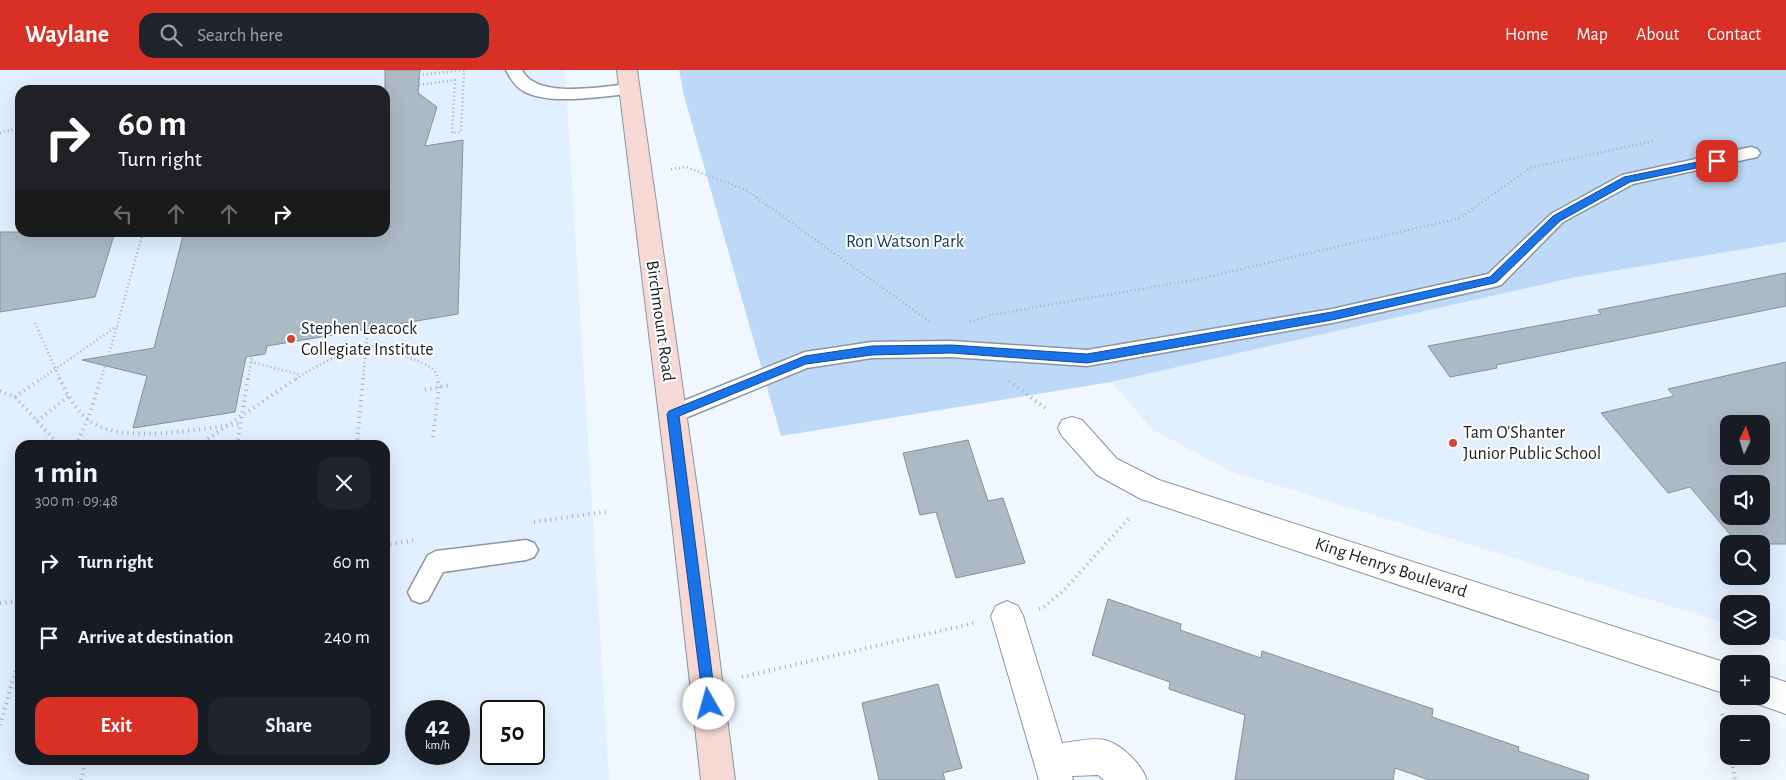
<!DOCTYPE html>
<html lang="en">
<head>
<meta charset="utf-8">
<style>
	body { margin:0; font-family:"Alegreya Sans",sans-serif; background:#20242c; color:#f1f3f6; height:100vh; display:flex; flex-direction:column; font-size:19px; white-space:nowrap }
	* { box-sizing:border-box; margin:0 }
	p { font-size:16px; color:#9ea1a6 }
	.icon { flex:none; width:28px; height:28px; fill:none; stroke:currentColor; stroke-width:2; stroke-linecap:round; stroke-linejoin:round }
	.map { position:relative; flex:1; overflow:hidden }
	.details { position:absolute; left:15px; top:370px; width:375px; height:325px; display:flex; flex-direction:column; background:#171b24; border-radius:15px; box-shadow:0 5px 20px #0002 }
	.details>* { flex:none }
	.hud { position:absolute; left:15px; top:15px; width:375px; height:152px; border-radius:15px; box-shadow:0 5px 20px #0002; background:#202124; color:#fff; overflow:hidden }
	.needle { width:32px; rotate:4deg }
	.fabs { position:absolute; left:1720px; top:345px; display:grid; gap:10px }
	.fabs a { display:grid; place-items:center; width:50px; height:50px; border-radius:10px; background:#171b24; box-shadow:0 5px 20px #0002; font-size:25px }
	.speed { position:absolute; left:405px; top:630px; display:flex; gap:10px; font-size:25px; font-weight:700; text-align:center }
	.speed>* { display:grid; place-content:center; width:65px; height:65px; border-radius:50%; background:#171b24; box-shadow:0 5px 20px #0002; line-height:1 }
	.speed small { font-size:12px; font-weight:400 }
	.speed .limit { border:2px solid #111; border-radius:8px; background:#fff; color:#111 }
	.pin { position:absolute; display:grid; place-items:center; width:42px; height:42px; color:#fff; margin:-21px; border-radius:10px; box-shadow:0 2px 8px #0006 }
	.me { position:absolute; width:55px; margin:-28px; rotate:353deg; stroke-linejoin:round; filter:drop-shadow(0 0 4px #0008) }
	.turn { display:flex; align-items:center; gap:18px; height:105px; padding:0 20px; font-size:22px }
	.turn .icon { width:65px; height:65px; stroke-width:2.5 }
	.turn b { display:block; font-size:35px; line-height:42px }
	.lanes { display:flex; align-items:center; height:48px; padding:0 20px; background:#0003; justify-content:center; gap:25px; direction:ltr }
	.lanes .off { opacity:.35 }
	.round { display:grid; place-items:center; flex:none; width:52px; height:52px; border-radius:15px; background:#20242c }
	.summary { display:flex; align-items:center; justify-content:space-between; height:85px; padding:0 20px }
	h1 { font-size:30px; font-weight:700; line-height:38px }
	.action { display:flex; gap:10px; margin-top:auto; padding:10px 20px }
	.action a { flex:1; height:58px; border-radius:15px; background:#d93025; color:#fff; font-size:20px; font-weight:700; line-height:58px; text-align:center }
	.action a+a { background:#20242c; color:#f1f3f6 }
	ul { padding:0; list-style:none }
	li { display:flex; align-items:center; gap:15px; height:75px; padding:0 20px }
	li div { flex:1 }
	li b { display:block; font-size:19px }
	li em { font-style:normal }
	header { display:flex; align-items:center; gap:30px; box-sizing:border-box; height:70px; padding:0 25px; background:#d93025; color:#fff }
	header strong { font-size:24px }
	nav { display:flex; gap:28px; margin-inline-start:auto; font-size:18px }
	.search { width:350px; height:45px; background:#20242c; display:flex; align-items:center; gap:12px; box-sizing:border-box; padding:0 18px; border-radius:15px; color:#9ea1a6; font-size:19px }
	.map>svg:first-child { display:block }
	.built { fill:#e1effe; fill-rule:evenodd }
	.green { fill:#bdd9f7 }
	.building { fill:#adb9c5; stroke:#85909c; fill-rule:evenodd }
	.lines { fill:none; stroke-linecap:round; stroke-linejoin:round }
	.lane-casing { stroke:#8b96a2; stroke-width:3 }
	.street-casing { stroke:#8b96a2; stroke-width:2 }
	.secondary-casing { stroke:#8b96a2; stroke-width:2 }
	.path-far1 { stroke:#a9afb6; stroke-width:2.5; stroke-dasharray:1 3; stroke-linecap:butt }
	.path { stroke:#a9afb6; stroke-width:4; stroke-dasharray:1 4.5; stroke-linecap:butt }
	.lane { fill:#fff; fill-rule:evenodd }
	.street { fill:#fff; fill-rule:evenodd }
	.secondary { fill:#f6d9d4; fill-rule:evenodd }
	.route { fill:#1a73e8; stroke:#114b97 }
	.poi-dot { fill:#d2462f; stroke:#fff; stroke-width:2 }
	.labels { text-anchor:middle; dominant-baseline:central; stroke-width:4; stroke-linejoin:round; paint-order:stroke }
	.park-label { font-size:18px; fill:#10365b; stroke:#fff }
	.street-label { font-size:18px; fill:#1b1f24; stroke:#fff }
	.poi-label { font-size:18px; fill:#1b1f24; stroke:#fff; text-anchor:start }
</style>
</head>
<body>
<header>
<strong>Waylane</strong>
<div class="search"><svg class="icon" aria-label="search" viewBox="0 0 24 24"><circle cx="10" cy="10" r="6"/><path d="M15 15l6 6"/></svg>Search here</div>
<nav><a>Home</a><a>Map</a><a>About</a><a>Contact</a></nav>
</header>
<div class="map">
<svg width="1786" height="710" viewBox="0 0 1786 710">
	<rect width="100%" height="100%" fill="#f0f7ff"/>
	<path class="built" d="M0,0H565L609,710H0ZM20,20H385V162H20ZM20,375H385V690H20ZM416,641H459V684H416ZM491,641H534V684H491Z
		M1786,172V571L1761,564V534H1729V554L1230,401L1152,359L1111,312L1571,208ZM1729,354H1761V386H1729ZM1729,414H1761V446H1729ZM1729,474H1761V506H1729Z"/>
	<path class="green" d="M679,0H1786V172L1571,208L1111,312L781,366L684,26Z"/>
	<path class="building" d="M385,0H420L418,23L437,37L425,76L463,70L458,244L267,276L265,284L246,287L235,342L133,358L147,306L82,290L154,278L184,162H385Z
		M0,162H115L95,227L0,242Z
		M1786,203V236L1496,295L1497,298L1450,307L1428,276L1601,244L1598,240Z
		M1786,292V474H1738L1690,417L1668,423L1601,343L1674,326L1668,319ZM1729,354H1761V386H1729ZM1729,414H1761V446H1729Z
		M968,370L988,431L1003,428L1025,493L956,508L936,442L920,445L903,383Z
		M1108,529L1181,554L1180,560L1261,588L1262,581L1433,639L1432,647L1519,677L1518,681L1589,705L1588,710H1429L1395,698L1393,710H1235L1245,645L1169,619L1170,612L1092,585Z
		M938,614L962,698L943,703L945,710H879L862,633Z"/>
	<g class="lines">
		<g class="lane-casing">
			<path id="lane" d="M506,0H522C537,30 602,16 630,14L636,15L638,19L636,23L630,24C600,26 549,36 523,21C515,16 510,8 506,0Z
				M1751,77L1757,79L1760,83L1757,87L1633,114L1563,152L1501,215L1494,217L1332,253L1087,296L951,287L872,288L807,298L673,353L666,350L662,344L666,338L805,282L872,272L951,271L1087,280L1332,239L1488,204L1551,144L1622,105Z
				M526,470L534,473L538,480L534,487L526,490L443,502L428,530L420,533L412,530L408,522L428,485L436,481Z"/>
		</g>
		<g class="street-casing">
			<path id="street" d="M1072,347L1082,350L1117,389L1159,410L1730,594H1729V625L1141,429L1097,405L1062,366L1058,358L1062,350Z
				M1007,531L1018,536L1023,546L1062,673C1075,672 1093,667 1105,670C1123,675 1141,694 1147,710H1104L1098,705L1072,706L1073,710H1039L991,546L996,536Z
				M1761,604L1786,612V644L1749,631L1747,626H1761Z"/>
		</g>
		<g class="secondary-casing">
			<path id="secondary" d="M617,0H637L702,453L735,710H701L672,453Z"/>
		</g>
		<path class="path-far1" d="M419,5L465,0
			M419,15L455,10L452,63L461,62L464,0
			M0,63L20,58
			M671,99L686,97L746,120L930,252
			M970,252L990,245L1199,209L1460,148L1530,98L1653,71
			M35,253L60,309
			M251,292L301,305
			M41,309L117,256L143,162
			M101,309L117,257
			M248,309L252,286
			M296,309C316,296 358,272 382,277C393,279 405,286 415,290C425,294 436,298 438,309
			M363,309L367,267"/>
		<path class="path" d="M59,308C67,323 74,338 87,349C119,376 201,358 241,354
			M1009,311L1048,340
			M425,320L449,315
			M0,321L15,327L59,375
			M15,327L42,308
			M37,351L69,326
			M433,367L439,317L437,308
			M76,375L88,349L101,308
			M199,375L297,308
			M237,375L248,308
			M357,375L363,308
			M534,452L610,441
			M385,475L416,470
			M0,533L20,531
			M1039,539L1043,538L1064,520L1131,446
			M742,607L974,553
			M1722,644L1729,677
			M0,655L20,585
			M1731,686L1735,710
			M81,710L86,690"/>
		<use href="#lane" class="lane"/>
		<use href="#street" class="street"/>
		<use href="#secondary" class="secondary"/>
	</g>
	<path class="route" d="M1717,88L1721,91L1720,93L1630,112L1560,151L1497,212L1494,213L1332,250L1087,293L951,283L872,285L806,294L679,346L716,634L714,639L709,641L704,639L667,344L669,341L805,286L872,276L951,275L1087,284L1332,242L1490,207L1553,146L1624,107Z"/>
	<g class="poi-dot">
		<circle cx="291" cy="269" r="5"/>
		<circle cx="1453" cy="373" r="5"/>
	</g>
	<g class="labels">
		<g class="park-label">
			<text x="905" y="172">Ron Watson Park</text>
		</g>
		<g class="street-label">
			<text transform="translate(660 251) rotate(82)">Birchmount Road</text>
			<text transform="translate(1391 498) rotate(18)">King Henrys Boulevard</text>
		</g>
		<g class="poi-label">
			<text x="301" y="259">Stephen Leacock<tspan x="301" dy="21">Collegiate Institute</tspan></text>
			<text x="1463" y="363">Tam O'Shanter<tspan x="1463" dy="21">Junior Public School</tspan></text>
		</g>
	</g>
</svg>
<div class="fabs">
<a><svg class="needle" viewBox="-14 -14 28 28"><path d="M0-13l5 13h-10z" fill="#e53935"/><path d="M0 13l5-13h-10z" fill="#9ea1a6"/></svg></a>
<a><svg class="icon" aria-label="sound" viewBox="0 0 24 24"><path d="M4 9h4l5-4v14l-5-4H4zM17 9q2 3 0 6"/></svg></a>
<a><svg class="icon" aria-label="search" viewBox="0 0 24 24"><circle cx="10" cy="10" r="6"/><path d="M15 15l6 6"/></svg></a>
<a><svg class="icon" aria-label="layers" viewBox="0 0 24 24"><path d="M12 4l9 5-9 5-9-5zM3 14l9 5 9-5"/></svg></a>
<a>+</a>
<a>−</a>
</div>
<div class="speed"><div>42<small>km/h</small></div><div class="limit">50</div></div>
<div class="pin" style="left:1717px;top:91px;background:#d93025"><svg class="icon" aria-label="arrive" viewBox="0 0 24 24"><path d="M6 21V4h12l-3 4 3 4H6"/></svg></div>
<svg class="me" style="left:709px;top:634px" viewBox="-20 -20 40 40"><circle r="19" fill="#fff"/><path d="M0-13L10 11 0 6-10 11z" fill="#1a73e8"/></svg>
<div class="hud">
<div class="turn"><svg class="icon" aria-label="right" viewBox="0 0 24 24"><path d="M7 20v-9h11M14 6l5 5-5 5"/></svg><div><b>60 m</b>Turn right</div></div>
<div class="lanes"><svg class="icon off" aria-label="left" viewBox="0 0 24 24"><path d="M17 20v-9H6M10 6l-5 5 5 5"/></svg><svg class="icon off" aria-label="ahead" viewBox="0 0 24 24"><path d="M12 20V5M6 11l6-6 6 6"/></svg><svg class="icon off" aria-label="ahead" viewBox="0 0 24 24"><path d="M12 20V5M6 11l6-6 6 6"/></svg><svg class="icon" aria-label="right" viewBox="0 0 24 24"><path d="M7 20v-9h11M14 6l5 5-5 5"/></svg></div>
</div>
<section class="details">
<div class="summary"><div><h1>1 min</h1><p>300 m · 09:48</p></div><a class="round"><svg class="icon" aria-label="close" viewBox="0 0 24 24"><path d="M6 6l12 12M18 6L6 18"/></svg></a></div>
<ul>
<li><svg class="icon" aria-label="right" viewBox="0 0 24 24"><path d="M7 20v-9h11M14 6l5 5-5 5"/></svg><div><b>Turn right</b></div><em>60 m</em></li>
<li><svg class="icon" aria-label="arrive" viewBox="0 0 24 24"><path d="M6 21V4h12l-3 4 3 4H6"/></svg><div><b>Arrive at destination</b></div><em>240 m</em></li>
</ul>
<div class="action"><a>Exit</a><a>Share</a></div>
</section>
</div>
</body>
</html>
